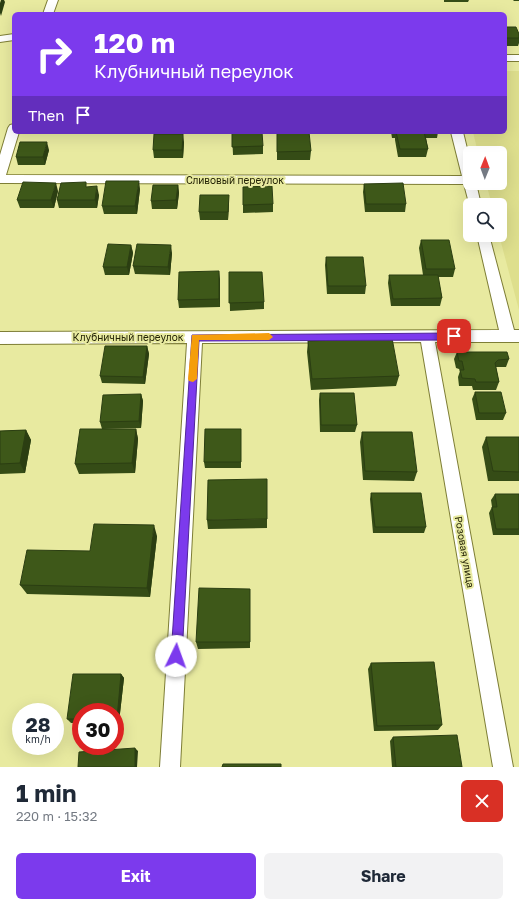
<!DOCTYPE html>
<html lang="en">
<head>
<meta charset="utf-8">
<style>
	body { margin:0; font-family:"Golos Text",sans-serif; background:#f2f2f3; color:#1f2937; height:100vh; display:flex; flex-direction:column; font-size:15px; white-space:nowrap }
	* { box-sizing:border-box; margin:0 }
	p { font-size:13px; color:#747a83 }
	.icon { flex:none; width:22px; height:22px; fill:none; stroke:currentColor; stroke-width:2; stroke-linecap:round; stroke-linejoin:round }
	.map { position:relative; height:767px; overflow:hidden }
	.side { display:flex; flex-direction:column; background:#fff; flex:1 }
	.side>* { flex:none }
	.guide { position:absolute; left:12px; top:12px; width:495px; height:122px; border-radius:6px; box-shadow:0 4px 16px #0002; background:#7c3aed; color:#fff; overflow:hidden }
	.needle { width:26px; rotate:1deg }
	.tools { position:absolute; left:463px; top:146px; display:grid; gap:8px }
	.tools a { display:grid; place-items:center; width:44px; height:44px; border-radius:6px; background:#fff; box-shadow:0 4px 16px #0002; font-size:20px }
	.speed { position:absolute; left:12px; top:703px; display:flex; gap:8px; font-size:20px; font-weight:700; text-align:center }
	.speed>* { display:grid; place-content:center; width:52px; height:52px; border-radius:50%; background:#fff; box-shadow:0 4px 16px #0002; line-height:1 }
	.speed small { font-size:10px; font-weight:400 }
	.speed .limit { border:6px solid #d22; background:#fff; color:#111 }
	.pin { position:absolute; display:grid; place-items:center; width:34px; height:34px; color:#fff; margin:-17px; border-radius:8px; box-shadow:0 2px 6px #0006 }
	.me { position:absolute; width:44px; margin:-22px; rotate:3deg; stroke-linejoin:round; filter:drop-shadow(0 0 3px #0008) }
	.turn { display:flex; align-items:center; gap:14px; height:84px; padding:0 16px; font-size:18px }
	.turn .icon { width:52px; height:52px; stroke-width:2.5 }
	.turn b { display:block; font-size:28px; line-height:34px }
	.then { display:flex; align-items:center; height:38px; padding:0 16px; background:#0003; gap:8px; font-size:15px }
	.round { display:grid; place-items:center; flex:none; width:42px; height:42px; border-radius:6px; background:#f2f2f3 }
	.headline { display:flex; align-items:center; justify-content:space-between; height:68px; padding:0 16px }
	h1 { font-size:24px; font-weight:700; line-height:30px }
	.primary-button { display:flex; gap:8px; margin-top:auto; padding:8px 16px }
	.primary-button a { flex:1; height:46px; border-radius:6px; background:#7c3aed; color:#fff; font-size:16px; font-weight:700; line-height:46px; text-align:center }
	.primary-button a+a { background:#f2f2f3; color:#1f2937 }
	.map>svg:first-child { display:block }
	.built { fill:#dedf8d }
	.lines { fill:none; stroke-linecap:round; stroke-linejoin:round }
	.street-casing { stroke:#7e7e36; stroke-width:2 }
	.street { fill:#fff; fill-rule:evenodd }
	.wall { fill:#354c16 }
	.shaded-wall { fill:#2b3e12 }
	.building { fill:#3e5819; stroke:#2b3e12 }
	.route { fill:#7c3aed; stroke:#51269a }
	.slow { fill:#f59e0b }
	.labels { text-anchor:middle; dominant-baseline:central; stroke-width:4; stroke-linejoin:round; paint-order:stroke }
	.street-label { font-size:10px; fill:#252406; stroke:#e8eaa0 }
</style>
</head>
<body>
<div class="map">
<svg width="519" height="767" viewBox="0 0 519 767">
	<rect width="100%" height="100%" fill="#e8eaa0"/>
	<path class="built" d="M505,71H519V310L499,235L500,205H492L486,183H500V153H478L473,132H505Z"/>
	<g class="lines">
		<g class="street-casing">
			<path id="street" d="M48,0H58L53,14H43Z
				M14,34V40L0,42V36Z
				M505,55H519V61H505Z
				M14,124V132H19L6,175L462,176L451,132H463L470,161V183H476L481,205H470V207L464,184L0,183V155L8,128L10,125Z
				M477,235H489L514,330H519V342H435L513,767H493L421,342L202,343L180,767H160L187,343L0,344V332L499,330Z"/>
		</g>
		<use href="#street" class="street"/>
	</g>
	<path class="wall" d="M444,0H469L468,2H444Z
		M513,0H519V1H514Z
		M505,27L519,34V43L518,46H505Z
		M232,132L263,146V154L233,155Z
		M277,132L311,151L310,160H277Z
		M391,132H438L437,138H426L428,149L426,157H398L395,140V138H392Z
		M184,142L183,158H154L153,150Z
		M49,150L45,165H18L16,157Z
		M364,184L406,204L405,212H365L363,192Z
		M178,185L179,193L177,209H152L151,201Z
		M87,187L99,195L97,208H59L57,200Z
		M243,187L273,204V212L243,213Z
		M140,189L137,214H104L102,206Z
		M58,191L54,208H20L17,200Z
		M229,203L228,220H200L199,212Z
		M421,240L455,269L453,277H438L442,298L440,306H391L388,283L389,275H423L419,248Z
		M131,245L133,253L129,275H105L103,267Z
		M172,253L170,275L135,274L133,266Z
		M326,257L366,286L365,294H327L325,265Z
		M229,272L264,302V309L230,311Z
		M220,279V307L179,308L178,300Z
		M308,341L399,376L396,386L311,390L307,352Z
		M147,346L149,354L145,384L102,383L100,376Z
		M457,352L509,359L506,367H496L499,382L496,390H473L472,386H459L458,377L460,371L459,369L456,368L454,359Z
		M475,392L506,413L503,420H476L472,399Z
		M320,393L357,425L355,432H320L319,400Z
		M141,394L143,401L141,428L102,429L100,422Z
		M136,429L138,439L135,473L79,474L75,464Z
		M241,429V468H205L204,462Z
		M26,430L31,440L25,473L0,474V431Z
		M362,432L417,472L414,481L363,480L360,442Z
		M486,437H519V481H488L482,447Z
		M371,493L426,527L424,533H373L370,499Z
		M495,494H519V535H493L489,513L492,507L491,500Z
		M267,519V528L208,529L207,520Z
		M157,536L150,597L27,594L20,585L90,551Z
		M250,596V648L198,649L196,642Z
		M371,663L442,725L438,730L374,731L368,669Z
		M121,674L124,678L119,722H115V712H81V723H71L67,719Z
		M393,737L462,767H392L390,741Z"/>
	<path class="shaded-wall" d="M1,0H4L5,2L1,16L0,13V3Z
		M183,134L184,142L183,158L182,150Z
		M47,142L49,150L45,165L43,157Z
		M139,181L140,189L137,214L135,206Z
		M56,183L58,191L54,208L51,200Z
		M178,185L179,193L177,209L176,200Z
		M97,186L99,195L97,208L95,200Z
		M229,195V203L228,220V212Z
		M131,245L133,253L129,275L127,267Z
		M171,245L172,253L170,275L168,267Z
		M219,271L220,279V307L219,299Z
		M147,346L149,354L145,384L143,377Z
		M141,394L143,401L141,428L139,421Z
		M136,429L138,439L135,473L132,463Z
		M26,430L31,440L25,473L20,463Z
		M154,525L157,536L150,597L147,588Z
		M121,674L124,678L119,722L117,719Z
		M135,748L138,751L137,767H135Z"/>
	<path class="building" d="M505,27H516L519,34V38H505Z
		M232,132H262L263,146L232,147Z
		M277,132H309L311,151L277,152Z
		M396,132H424L428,149H400Z
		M154,134H183L182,150H153Z
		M20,142H47L43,157H16Z
		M106,181H139L135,206H102Z
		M23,182L56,183L51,200H17Z
		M86,182V187L97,186L95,200H57L61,183Z
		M403,183L406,204H366L364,184Z
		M153,185H178L176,200L151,201Z
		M272,186L273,204L243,205V187Z
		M200,195H229L228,212H199Z
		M421,240H449L455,269H426Z
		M108,244L131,245L127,267H103Z
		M137,244L171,245L168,267L133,266Z
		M326,257H363L366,286H328Z
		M219,271V299L178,300L179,272Z
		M229,272H262L264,302L229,303Z
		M389,275H438L442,298L393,299Z
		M392,338L399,376L312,379L308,341Z
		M105,346H147L143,377L100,376Z
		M457,352H507L509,359L498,360L495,363L499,382H476L475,379L462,378L460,370H464L462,361H459Z
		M475,392H501L506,413H479Z
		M320,393H354L357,425H321Z
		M141,394L139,421L100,422L103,395Z
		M80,429H136L132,463L75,464Z
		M205,429H241V462H204Z
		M26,430L20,463L0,464V431Z
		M362,432H412L417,472L365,471Z
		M486,437H519V472L493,471Z
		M267,479V519L207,520L208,480Z
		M371,493H421L426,527H375Z
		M495,494H519V529H496L492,507H497Z
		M94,524L154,525L147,588L20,585L27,550L90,551Z
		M199,588L250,589V642H196Z
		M434,662L442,725L377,726L371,663Z
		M73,674H121L117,719H115V712H81V719H67Z
		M457,735L462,767H396L393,737Z
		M135,748V767H78L79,752Z
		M223,764H281V767H222Z"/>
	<path class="route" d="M454,333L458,336L454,340L199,341L182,656L180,660L176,661L172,660L171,656L192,335Z"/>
	<path class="slow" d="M269,333L273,337L269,340H199L197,379L193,382L189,381L188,379L192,335Z"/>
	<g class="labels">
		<g class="street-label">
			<text x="235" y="180">Сливовый переулок</text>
			<text x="128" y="337">Клубничный переулок</text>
			<text transform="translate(465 552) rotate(80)">Розовая улица</text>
		</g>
	</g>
</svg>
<div class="tools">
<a><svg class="needle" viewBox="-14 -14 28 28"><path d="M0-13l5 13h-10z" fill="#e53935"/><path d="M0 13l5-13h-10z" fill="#747a83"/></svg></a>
<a><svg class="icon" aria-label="search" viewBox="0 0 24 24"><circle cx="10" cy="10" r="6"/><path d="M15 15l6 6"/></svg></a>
</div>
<div class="speed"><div>28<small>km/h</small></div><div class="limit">30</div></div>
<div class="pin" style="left:454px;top:336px;background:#d93025"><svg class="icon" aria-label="arrive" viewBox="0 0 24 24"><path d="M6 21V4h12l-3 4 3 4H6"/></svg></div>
<svg class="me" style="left:176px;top:656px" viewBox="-20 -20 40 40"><circle r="19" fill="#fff"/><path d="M0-13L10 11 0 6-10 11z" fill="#7c3aed"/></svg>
<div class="guide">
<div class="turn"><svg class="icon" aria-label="right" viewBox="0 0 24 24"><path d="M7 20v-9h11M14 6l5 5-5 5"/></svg><div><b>120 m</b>Клубничный переулок</div></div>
<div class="then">Then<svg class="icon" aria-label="arrive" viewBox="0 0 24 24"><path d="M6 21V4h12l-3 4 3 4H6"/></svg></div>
</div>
</div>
<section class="side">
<div class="headline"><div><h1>1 min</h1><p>220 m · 15:32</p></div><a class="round" style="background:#d93025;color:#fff"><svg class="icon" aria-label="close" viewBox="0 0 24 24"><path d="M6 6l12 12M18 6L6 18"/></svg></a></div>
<div class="primary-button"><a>Exit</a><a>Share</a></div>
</section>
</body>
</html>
